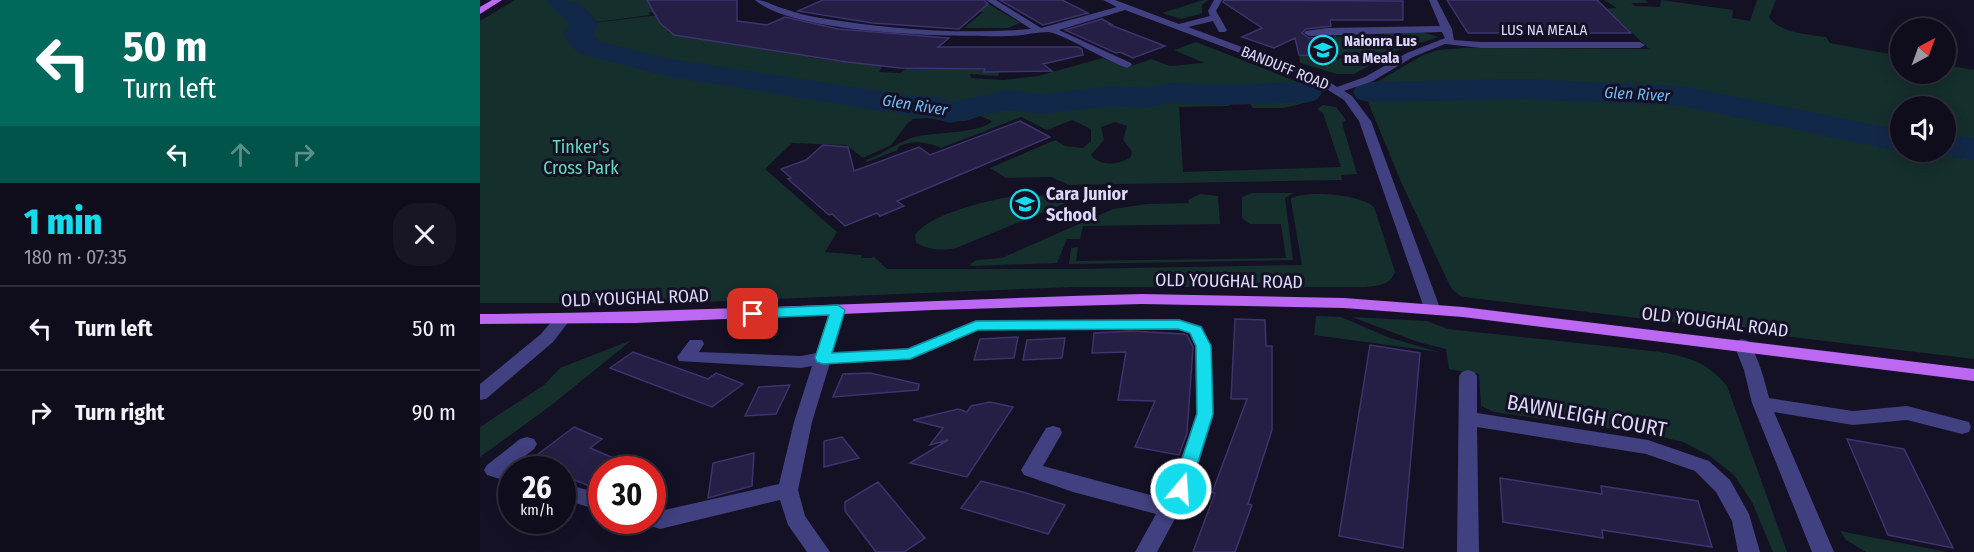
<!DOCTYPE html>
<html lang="en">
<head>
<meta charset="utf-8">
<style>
	body { margin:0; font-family:"Fira Sans Condensed",sans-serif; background:#181625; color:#f1f3f6; height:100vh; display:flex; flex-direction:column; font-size:22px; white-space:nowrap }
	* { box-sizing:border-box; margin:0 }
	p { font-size:20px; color:#9b9ca3 }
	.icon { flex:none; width:33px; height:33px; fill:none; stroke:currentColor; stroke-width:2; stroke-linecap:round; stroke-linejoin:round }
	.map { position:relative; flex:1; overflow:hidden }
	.details { display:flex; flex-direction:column; background:#0f0d1c; width:480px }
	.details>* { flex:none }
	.guide { background:#00695c; color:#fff; overflow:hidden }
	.needle { width:39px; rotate:41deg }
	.fabs { position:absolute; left:1410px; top:18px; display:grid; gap:12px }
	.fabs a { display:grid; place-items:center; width:66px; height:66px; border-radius:50%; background:#0f0d1c; box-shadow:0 3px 15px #0003,0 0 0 2px #2f2d3b; font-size:30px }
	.speed { position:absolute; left:18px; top:456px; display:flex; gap:12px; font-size:30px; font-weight:700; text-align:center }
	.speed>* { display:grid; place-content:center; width:78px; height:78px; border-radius:50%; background:#0f0d1c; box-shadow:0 3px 15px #0003,0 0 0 2px #2f2d3b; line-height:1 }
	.speed small { font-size:15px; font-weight:400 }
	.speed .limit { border:9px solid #d22; background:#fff; color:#111 }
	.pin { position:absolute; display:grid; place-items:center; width:51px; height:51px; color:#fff; margin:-26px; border-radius:12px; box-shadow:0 3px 9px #0006 }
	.me { position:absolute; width:66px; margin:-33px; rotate:18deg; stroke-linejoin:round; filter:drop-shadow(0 0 4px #0008) }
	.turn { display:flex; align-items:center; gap:21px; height:126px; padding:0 24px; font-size:27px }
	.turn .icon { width:78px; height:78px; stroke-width:2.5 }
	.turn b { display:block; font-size:42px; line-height:51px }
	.lanes { display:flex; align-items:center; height:57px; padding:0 24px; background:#0003; justify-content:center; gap:30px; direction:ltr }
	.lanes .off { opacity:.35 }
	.round { display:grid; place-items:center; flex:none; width:63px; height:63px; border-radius:24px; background:#181625 }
	.headline { display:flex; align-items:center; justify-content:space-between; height:102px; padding:0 24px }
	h1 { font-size:36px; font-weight:800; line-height:45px; color:#14dcec }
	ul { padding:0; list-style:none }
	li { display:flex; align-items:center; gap:18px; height:84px; padding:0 24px; border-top:2px solid #2f2d3b }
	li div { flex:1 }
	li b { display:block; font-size:22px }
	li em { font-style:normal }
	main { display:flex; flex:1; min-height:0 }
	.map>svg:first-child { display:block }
	.green { fill:#152f2d; fill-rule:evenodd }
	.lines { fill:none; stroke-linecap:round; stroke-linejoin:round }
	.stream { stroke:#122848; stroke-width:4.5 }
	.river { fill:#122848; fill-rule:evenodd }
	.building { fill:#251f45; stroke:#3d336f; stroke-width:1.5 }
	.minor { fill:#414080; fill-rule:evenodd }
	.major { fill:#bc68f3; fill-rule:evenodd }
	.route { fill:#14dcec; stroke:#0d8f99; stroke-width:1.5 }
	.labels { text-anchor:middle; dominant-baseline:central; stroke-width:6; stroke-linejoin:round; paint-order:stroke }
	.far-street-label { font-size:15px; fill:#dcd8fc; stroke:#141125 }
	.far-poi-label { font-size:15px; font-weight:bold; fill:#dcd8fc; stroke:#141125; text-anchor:start }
	.far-water-label { font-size:16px; font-style:italic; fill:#6fb9f4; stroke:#141125 }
	.park-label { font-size:18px; fill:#69d7b9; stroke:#141125 }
	.poi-label { font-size:18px; font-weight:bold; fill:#dcd8fc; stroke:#141125; text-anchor:start }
	.street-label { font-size:18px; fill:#dcd8fc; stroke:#141125 }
	.near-street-label { font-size:21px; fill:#dcd8fc; stroke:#141125 }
</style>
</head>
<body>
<main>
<section class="details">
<div class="guide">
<div class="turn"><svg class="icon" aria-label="left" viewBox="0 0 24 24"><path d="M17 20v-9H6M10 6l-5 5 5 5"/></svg><div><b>50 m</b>Turn left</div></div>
<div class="lanes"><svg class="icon" aria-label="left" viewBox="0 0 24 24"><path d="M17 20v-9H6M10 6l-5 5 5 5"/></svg><svg class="icon off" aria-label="ahead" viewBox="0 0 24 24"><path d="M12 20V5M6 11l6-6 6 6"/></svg><svg class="icon off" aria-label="right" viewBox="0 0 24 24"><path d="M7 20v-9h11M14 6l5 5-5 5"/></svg></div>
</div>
<div class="headline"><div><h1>1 min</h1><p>180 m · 07:35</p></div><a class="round"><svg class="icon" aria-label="close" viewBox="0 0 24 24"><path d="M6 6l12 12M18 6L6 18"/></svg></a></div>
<ul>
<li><svg class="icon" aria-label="left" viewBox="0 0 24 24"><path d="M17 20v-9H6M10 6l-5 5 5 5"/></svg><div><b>Turn left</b></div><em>50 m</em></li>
<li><svg class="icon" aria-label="right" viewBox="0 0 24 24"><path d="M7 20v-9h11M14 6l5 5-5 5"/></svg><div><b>Turn right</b></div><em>90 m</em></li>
</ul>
</section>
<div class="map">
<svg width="1494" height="552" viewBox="0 0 1494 552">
	<rect width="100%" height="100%" fill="#141125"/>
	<path class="green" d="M35,0H179L209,9L173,14L172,12L169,13L170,15L95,25L204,12L195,29L186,32L311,54L316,52H335L328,57L365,62L382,52V64L403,66L399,72L420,73L427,68H432L440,60L445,65L442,69H487L492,59V69L519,72L518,76L490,74L491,78L523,80L558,76L623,58L646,68L671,59L690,66L724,63L694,50L716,42L818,82L831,88L826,97L748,99L749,106L699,107L703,172L861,167L843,113L837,109L843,105L856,107L866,120L862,123L877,174L861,175L862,180L589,185L571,177L526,178L510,168L575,140L585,146L603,148L611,141V129L592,120L567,130L541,117L461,148C449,142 430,139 418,147V150L387,162L386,160C407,153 423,137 445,135C460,133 503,132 512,121L500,116L486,121H464L447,118L433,119L428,123L411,145L383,158L366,145L312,143L285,169L357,232L345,252L382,255L381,258H392L393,256L407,269H596L822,265L811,201V198C829,190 879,194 894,207L915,272C910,285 898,286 885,287H592L196,303H0V21ZM635,122L647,126L643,140L652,151L651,157C639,165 621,167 611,155L624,140L621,127Z
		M723,0H728L722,5V13L720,14L701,19L682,13Z
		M1124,0H1165L1168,3H1151L1155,6L1180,7L1181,0L1253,10L1252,18L1270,21L1277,0H1296L1289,17C1301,34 1327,34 1346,37L1350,43L1420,56V74H1466V65L1494,70V359L992,298L980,296L971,288L922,184L883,90L943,55L958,50L985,48L1169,49L1141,22H1126L1098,10L1137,8ZM1420,106H1466V152H1420Z
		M505,2L539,22L540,23L528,28H484L503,12H501L503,9L498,8Z
		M942,32L958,37L916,51L874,74H857L820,63L819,55L853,56V61L867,56L857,55L853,34L857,37H905L904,34Z
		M835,99L837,100L804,108H773L768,101Z
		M772,193H814L805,198L813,260L589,264L591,248L598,247L596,261L806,258L801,224H770L762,218V197Z
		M720,194L738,196L740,224L603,226L600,239H587L577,263L491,266L490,264L497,260L522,258L633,209L667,204L709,203L708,200Z
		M592,196L595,198L593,200L476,248C461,251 450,250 436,243L435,235C449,215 499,203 523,198C545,194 570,196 592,196Z
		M836,316L861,317L910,338L959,352L834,335Z
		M872,317L947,321L968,329L1181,352C1211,358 1227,362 1247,386L1307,552H1293L1272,502L1254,475L1230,456L1203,442L1164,433L1014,412L1001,406L999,374L969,369L966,349L938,342Z
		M152,340L69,407L0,457V427L64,385L80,368Z
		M1360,531L1467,552H1386L1366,540Z"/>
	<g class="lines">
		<path class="stream" d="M959,85L963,91"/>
		<path class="river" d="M66,0C95,0 101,0 118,24L113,35L121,42L191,59L433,96L458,97L474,102L526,90L562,94L631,86L662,88L690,83L745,85L826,82L838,85L842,92L838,99L826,102L745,105L690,103L662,108L631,106L562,114L526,110L470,123L451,117L433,116L191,77L101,54L89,44L84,33L90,24Z
			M1046,79L1202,86L1420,130L1422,152L1202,106L1046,99L889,102L877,99L873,92L877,85L889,82Z
			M1466,135L1494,138V160L1453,154L1451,152H1466Z"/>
	</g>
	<path class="building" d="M167,0H257V21L287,25L305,17L358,29L469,38L458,47H598L602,49L603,55L563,64L572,71L504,72L505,69L420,68L367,62L194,35L180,23Z
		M343,0H504L508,4L479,29L392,23L318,11Z
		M520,0H582L608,13L563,25Z
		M744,0L923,1V20H850L851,26L826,29L822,33L829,38H852L853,56L819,55L815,38L794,48L762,37L782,28L743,2Z
		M967,0H1117L1151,33H988Z
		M622,19L631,24H628L685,46L653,58L640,52L636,53L585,30Z
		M540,121L570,137L417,201L424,206L400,216L397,213L365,226L352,214L349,215L308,179L311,178L301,169L326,160L343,145L368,147L374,171L439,147L450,155Z
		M755,319L785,320L786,346H792V430L768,504L772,505L755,552H713L735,493H732L767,399H751Z
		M651,331L704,334L707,335L713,347L707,433L699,455L655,447L675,401L638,400L646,352L612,353L614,333Z
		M538,337L534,358L494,360L500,339Z
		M585,338L582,358L543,360L547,340Z
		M890,345L940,353L923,548L859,536Z
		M153,352L228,379L236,373L263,384L232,407L130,368Z
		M390,373L439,384L438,390L353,397L363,374Z
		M310,385L296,414L265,416L279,387Z
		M510,402L533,407L487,477L430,463L468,440L450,445L463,428L433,420L478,409L487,412L491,406Z
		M94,427L122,439L110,448L162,470H122V491L82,475V470H70L49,461Z
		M362,437L379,458L344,467V441Z
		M1367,439L1424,449L1473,548L1408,535Z
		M274,453L272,486L228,498L233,463Z
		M1020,478L1122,494L1121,486L1218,501L1232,547L1122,530L1123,538L1023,522Z
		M501,481L543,492L585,505L568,534L481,508Z
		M398,482L445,538L424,552H396L365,511V502Z"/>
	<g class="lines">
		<path class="minor" d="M275,0C287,0 293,6 305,9C316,13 328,16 340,18C409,29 481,35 551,29L506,0H516L561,28L637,7L623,0H635L699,24L730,16L728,11L734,0H742L736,11L747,30L745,32H739L733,21L708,27L840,76L857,87L885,77L927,53L965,38L962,32L829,36L824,33L826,31L847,28L960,26L949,0H957L972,29L974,40L1001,42H1160L1165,45L1160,48H1001L965,44L933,57L893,81L864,91L872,96L891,121L960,308L952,313L944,308L879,121L864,100L832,80L645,10L579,30L651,63L652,65L647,68C628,62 582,33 568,32C556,32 543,36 531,36C475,37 315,35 275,0Z
			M358,305L366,310L353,352L428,348L496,320L699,319L722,326L731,346L734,414L711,489L677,552H655L676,514L593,492L544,475L541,470L566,428L573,426L580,428L582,433L563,466L685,499L691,488L716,414L715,346L709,333L698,329L498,330L430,360L350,363L332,422L318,490L325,516L350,552H327L308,525L300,500L180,529L165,524L163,520H172V509L180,511L299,484L314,422L332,366L321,368L199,361L197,357L210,340H222L224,344L219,352L321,356L336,353L350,310Z
			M82,315L88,316L90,320L73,342L6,399L0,400V384L61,334L76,316Z
			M1262,339L1268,341C1279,359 1284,378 1289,398L1373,411L1427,406L1489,422L1491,427L1489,432L1482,434L1427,420L1373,425L1294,412L1354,552H1332L1272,403L1264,370L1254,345L1256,341Z
			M988,370L994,372L997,376V413L1168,440L1229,461L1250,480L1269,514L1280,552H1258L1252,521L1236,492L1215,471L1166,454L997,427L999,552H977L979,376L982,372Z
			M47,437L54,439L57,444L54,449L31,467L39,470H32V483L7,475L4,470L7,465L40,439Z
			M82,483L122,494V511L82,499Z"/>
		<path class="major" d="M12,0H22L0,14V7Z
			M662,294L864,298L983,307L1494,369V381L983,317L864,308L662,304L453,310L155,323L0,324V314C221,312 441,300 662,294Z"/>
	</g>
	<path class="route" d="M358,305L365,310L352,353L428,349L496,321L699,320L721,327L731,346L733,414L708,494L701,496L695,494L692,489L717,414L716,346L710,333L698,329L498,330L430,359L343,364L337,362L335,358L349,315L273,318L266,314L273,309Z"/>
	<defs>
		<g id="school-ring" transform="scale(1.5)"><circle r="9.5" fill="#141125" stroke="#14dcec" stroke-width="1.5"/><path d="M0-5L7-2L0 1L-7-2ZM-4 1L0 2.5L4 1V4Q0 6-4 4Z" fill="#14dcec"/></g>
	</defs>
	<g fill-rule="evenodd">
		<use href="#school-ring" x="843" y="50"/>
		<use href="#school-ring" x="545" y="204"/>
	</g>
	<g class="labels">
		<g class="far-street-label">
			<text x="1064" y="30">LUS NA MEALA</text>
			<text transform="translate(805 68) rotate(22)">BANDUFF ROAD</text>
		</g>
		<g class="far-poi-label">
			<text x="864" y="41">Naionra Lus<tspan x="864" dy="17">na Meala</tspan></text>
		</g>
		<g class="far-water-label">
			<text transform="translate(1157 94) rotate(3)">Glen River</text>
			<text transform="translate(435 105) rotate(9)">Glen River</text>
		</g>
		<g class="park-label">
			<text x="101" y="147">Tinker's<tspan x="101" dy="21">Cross Park</tspan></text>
		</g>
		<g class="poi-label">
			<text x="566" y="194">Cara Junior<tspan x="566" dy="21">School</tspan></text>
		</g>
		<g class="street-label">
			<text transform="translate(749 281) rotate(1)">OLD YOUGHAL ROAD</text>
			<text transform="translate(155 298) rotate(-2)">OLD YOUGHAL ROAD</text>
			<text transform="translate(1235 322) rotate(7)">OLD YOUGHAL ROAD</text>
		</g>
		<g class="near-street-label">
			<text transform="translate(1107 416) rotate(10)">BAWNLEIGH COURT</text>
		</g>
	</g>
</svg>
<div class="fabs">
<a><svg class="needle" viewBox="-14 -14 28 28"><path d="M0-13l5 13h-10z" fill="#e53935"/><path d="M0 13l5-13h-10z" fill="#9b9ca3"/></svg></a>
<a><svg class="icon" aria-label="sound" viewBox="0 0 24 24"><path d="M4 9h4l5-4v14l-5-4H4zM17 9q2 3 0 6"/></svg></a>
</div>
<div class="speed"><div>26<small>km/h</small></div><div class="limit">30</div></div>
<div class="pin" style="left:273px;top:314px;background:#d93025"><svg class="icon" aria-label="arrive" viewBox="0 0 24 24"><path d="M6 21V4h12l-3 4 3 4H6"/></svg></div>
<svg class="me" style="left:701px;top:489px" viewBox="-20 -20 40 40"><circle r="17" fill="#14dcec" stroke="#fff" stroke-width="3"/><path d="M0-11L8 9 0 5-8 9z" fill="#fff"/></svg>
</div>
</main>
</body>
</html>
